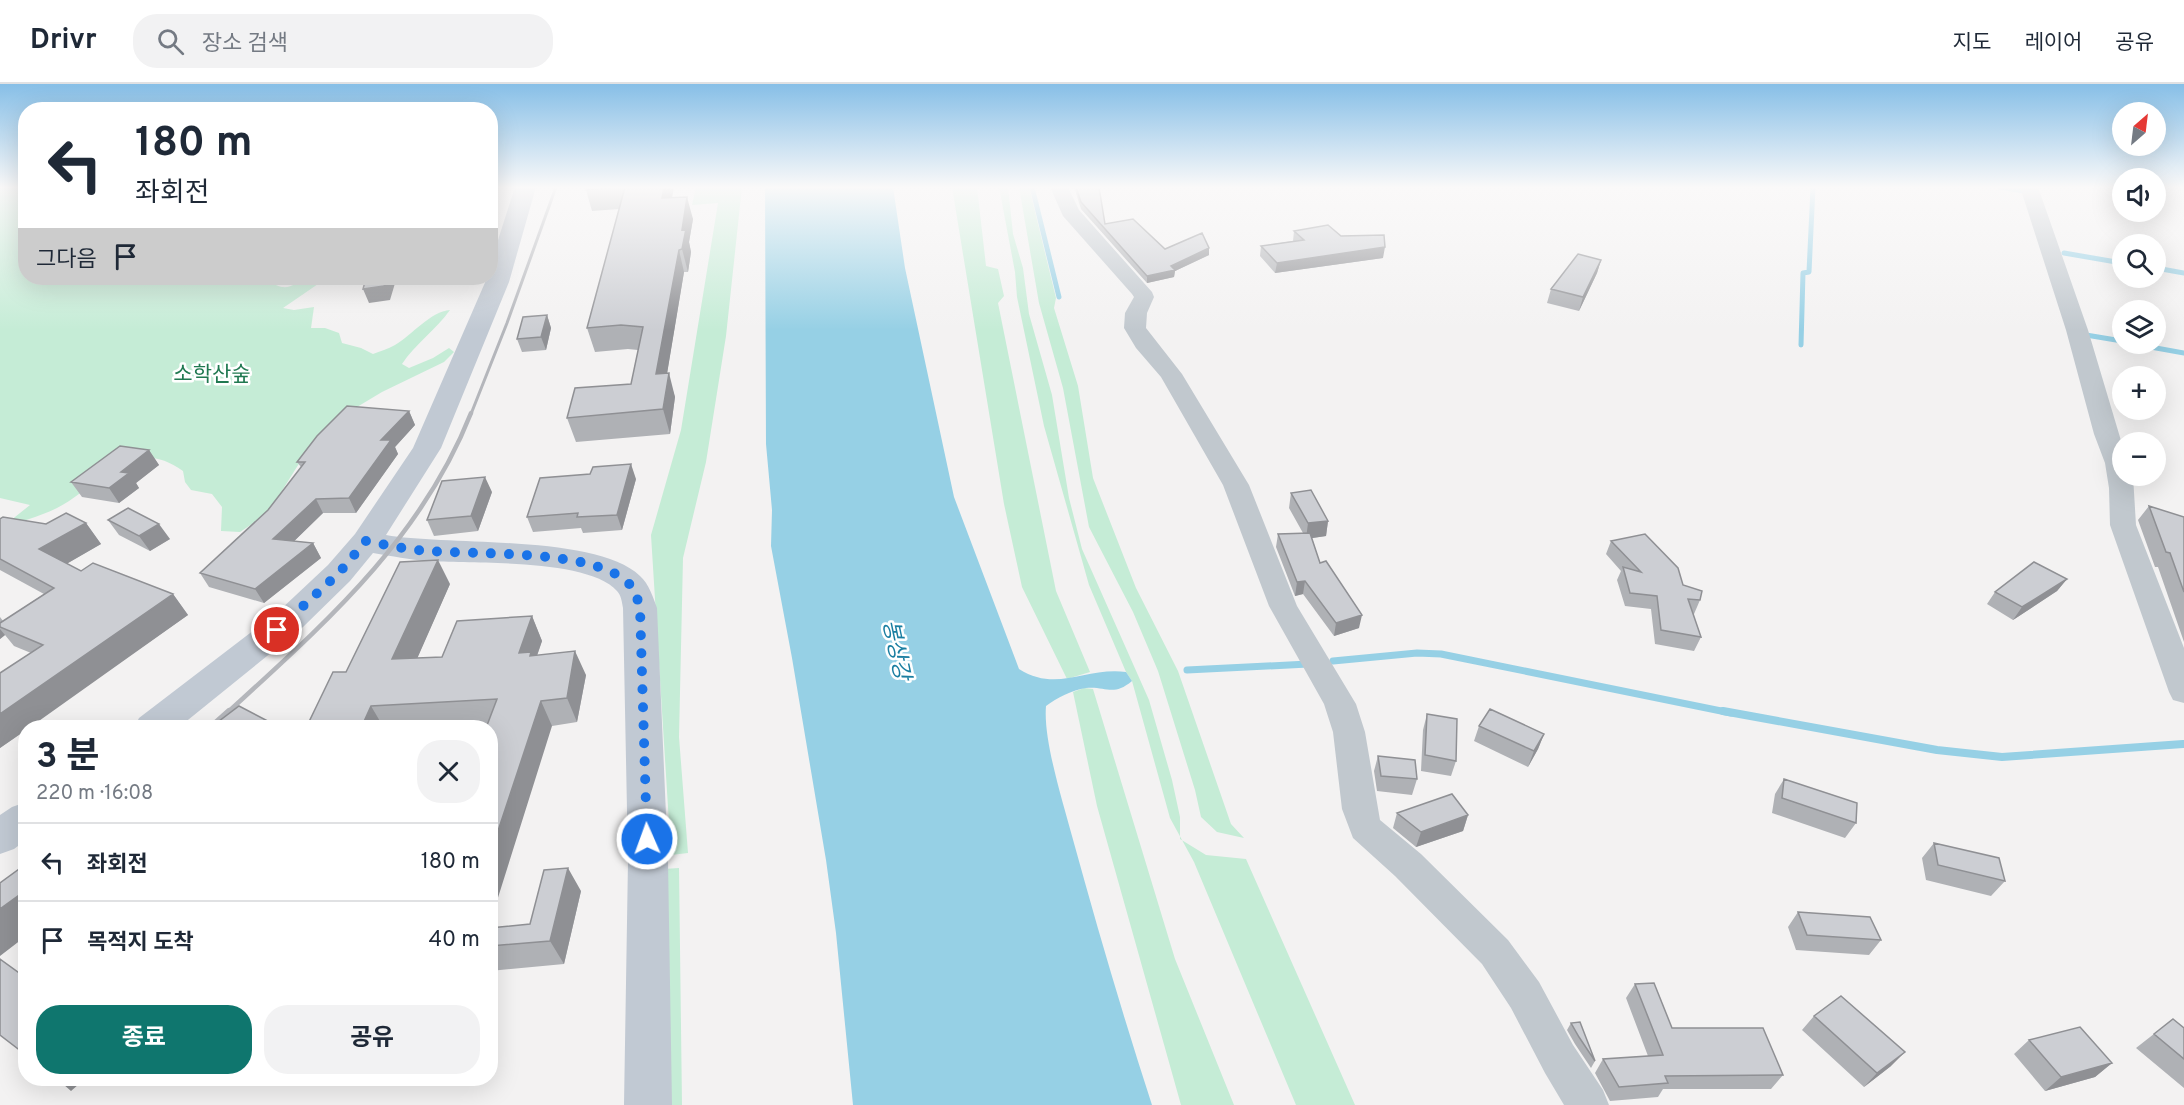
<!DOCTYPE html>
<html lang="ko">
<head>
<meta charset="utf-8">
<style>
	body { margin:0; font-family:Overpass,"Noto Sans KR",sans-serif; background:#f2f2f3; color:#1f2937; height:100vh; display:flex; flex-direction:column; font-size:22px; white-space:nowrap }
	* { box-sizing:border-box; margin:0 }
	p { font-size:20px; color:#747a83 }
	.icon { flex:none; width:33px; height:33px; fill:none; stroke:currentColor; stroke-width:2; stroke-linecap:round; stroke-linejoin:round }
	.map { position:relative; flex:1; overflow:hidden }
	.drawer { position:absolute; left:18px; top:636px; width:480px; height:366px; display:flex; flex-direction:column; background:#fff; border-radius:24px; box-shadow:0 6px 24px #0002 }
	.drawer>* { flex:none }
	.banner { position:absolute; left:18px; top:18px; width:480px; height:183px; border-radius:24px; box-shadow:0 6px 24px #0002; background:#fff; color:#1f2937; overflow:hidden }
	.needle { width:39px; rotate:28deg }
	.buttons { position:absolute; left:2112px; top:18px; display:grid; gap:12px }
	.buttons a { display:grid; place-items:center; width:54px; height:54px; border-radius:50%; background:#fff; box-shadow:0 6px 24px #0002; font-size:30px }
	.pin { position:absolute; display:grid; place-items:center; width:51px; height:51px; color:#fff; margin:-26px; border:3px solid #fff; border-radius:50%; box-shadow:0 2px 6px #0007 }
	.me { position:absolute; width:66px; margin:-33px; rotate:358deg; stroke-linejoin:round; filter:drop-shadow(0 0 4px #0008) }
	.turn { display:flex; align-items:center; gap:21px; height:126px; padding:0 18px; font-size:27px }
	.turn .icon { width:78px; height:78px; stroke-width:2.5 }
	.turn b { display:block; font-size:42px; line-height:51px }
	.then { display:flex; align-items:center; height:57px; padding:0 18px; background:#0003; gap:12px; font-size:22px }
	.round { display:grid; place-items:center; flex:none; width:63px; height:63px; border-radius:24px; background:#f2f2f3 }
	.overview { display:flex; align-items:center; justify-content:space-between; height:102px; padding:0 18px }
	h1 { font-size:36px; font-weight:700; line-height:45px }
	.primary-button { display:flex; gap:12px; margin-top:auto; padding:12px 18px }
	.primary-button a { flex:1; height:69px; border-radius:24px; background:#0f766e; color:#fff; font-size:24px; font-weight:700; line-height:69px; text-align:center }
	.primary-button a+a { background:#f2f2f3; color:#1f2937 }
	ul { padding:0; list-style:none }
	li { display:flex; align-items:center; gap:18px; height:78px; padding:0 18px; border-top:2px solid #e0e1e3 }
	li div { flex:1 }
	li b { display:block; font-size:22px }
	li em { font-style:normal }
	header { display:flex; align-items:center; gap:36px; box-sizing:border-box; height:84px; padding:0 30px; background:#fff; border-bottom:2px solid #e0e1e3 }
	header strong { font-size:28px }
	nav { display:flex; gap:33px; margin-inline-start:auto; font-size:21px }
	.search { width:420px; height:54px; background:#f2f2f3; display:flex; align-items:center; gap:15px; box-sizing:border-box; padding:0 21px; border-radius:24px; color:#747a83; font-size:22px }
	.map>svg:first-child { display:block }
	.green { fill:#c5ecd6 }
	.water { fill:#96d0e5 }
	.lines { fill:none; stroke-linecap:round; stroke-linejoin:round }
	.stream-far2 { stroke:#96d0e5; stroke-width:5 }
	.stream-far1 { stroke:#96d0e5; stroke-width:7 }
	.stream { stroke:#96d0e5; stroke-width:8 }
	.street { fill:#c1c8ce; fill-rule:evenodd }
	.secondary { fill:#c1c9d3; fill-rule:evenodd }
	.rail-far2 { stroke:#b4b6bb; stroke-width:3 }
	.rail-far1 { stroke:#b4b6bb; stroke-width:4.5 }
	.rail { stroke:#b4b6bb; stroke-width:6 }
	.wall { fill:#afb1b5 }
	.shaded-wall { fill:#8f9094 }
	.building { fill:#ccced3; stroke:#8f9094; stroke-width:1.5 }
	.route { stroke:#1a73e8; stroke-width:10; stroke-dasharray:0 18 }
	.labels { text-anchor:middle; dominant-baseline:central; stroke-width:5; stroke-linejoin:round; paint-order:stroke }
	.park-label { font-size:21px; fill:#217951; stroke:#fff }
	.water-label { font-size:22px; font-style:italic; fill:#1a7ea1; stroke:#fff }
</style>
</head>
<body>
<header>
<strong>Drivr</strong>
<div class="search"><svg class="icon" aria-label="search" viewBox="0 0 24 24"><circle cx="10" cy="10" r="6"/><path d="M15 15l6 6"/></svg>장소 검색</div>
<nav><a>지도</a><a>레이어</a><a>공유</a></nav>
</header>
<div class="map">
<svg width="2184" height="1021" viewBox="0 0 2184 1021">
	<rect width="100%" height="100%" fill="#f3f2f2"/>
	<path class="green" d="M0,103H25L26,194H282L276,201C289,207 295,199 305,194C309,192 317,194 321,194V198L283,224L294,226L314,223L311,244H325L339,249L342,259L361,264L373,270C380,267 388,265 395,261C412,251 431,227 450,226C436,246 415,260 402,280L409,284L433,274L449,264L454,268L444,278L382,308L332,338L300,378L268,429L240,448L221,447L222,423L212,410L191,406L185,398L183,387C131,349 100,402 57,424C39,433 18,438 0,445L30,421L0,414Z
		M696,103H742L726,252L706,378L683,474L679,653L688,769L671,771L651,451L681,346L718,119L692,121Z
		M952,103H977L986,182L998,185L1004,212L998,219L1056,507L1090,588L1067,595L1022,503L1004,420Z
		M999,103H1008L1013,150L1023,184L1029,230L1052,311L1069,414L1082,465L1149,616L1172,696L1180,733V755L1206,771L1246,775L1355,1021H1296L1194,778L1170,734L1132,597L1126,588L1089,501L1044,342L1017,213L1015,188Z
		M1019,103H1029L1056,214L1054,224L1078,302L1093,394L1136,504L1178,587L1231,740L1244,754L1217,748L1201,733L1195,706L1158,587L1133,528L1089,443L1063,304L1039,219Z
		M1084,604L1093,605L1175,875L1234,1021H1181L1097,722L1073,608Z
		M679,784L682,1021H665L663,785Z"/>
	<path class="water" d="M765,103H893L905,184L954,413L1019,585C1057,609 1085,583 1126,588L1132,597C1113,613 1106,602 1086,604C1072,606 1057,614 1046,622C1043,656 1063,718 1072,752C1097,843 1123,932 1152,1021H853L836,849L826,776L792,574L771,462L772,426L766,360Z"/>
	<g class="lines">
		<path class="stream-far2" d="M1032,103L1059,213
			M1999,103L2024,107
			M2064,169L2122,179
			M2156,184L2184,189
			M2086,251L2122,257
			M2134,260L2184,269
			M1801,261L1803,189L1809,188L1813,103"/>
		<path class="stream-far1" d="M1333,577L1417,569L1441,570L1731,629
			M1187,586L1308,580"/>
		<path class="stream" d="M1723,627L1937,666L2002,673L2183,660"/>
		<path class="street" d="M1050,103H1068L1079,126L1152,208L1154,213L1147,229L1146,244L1182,290L1249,401L1297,522L1356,620L1365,648L1380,736L1421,770L1508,856L1539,898L1573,961L1603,1006L1609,1021H1564L1545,989L1511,924L1482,880L1395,792L1353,754L1342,725L1333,648L1324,620L1269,522L1223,401L1161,293L1136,264L1124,244L1125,229L1134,213L1132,210L1063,132Z
			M2020,103H2038L2088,246L2122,360V392H2133L2136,441L2184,564V619L2173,616L2169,608L2110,441L2109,404L2105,379L2094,350L2066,246Z"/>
		<path class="secondary" d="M515,103H536L509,198L441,364L386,451C447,462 597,450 640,492C649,500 653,513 657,524L668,777L672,1021H624L628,777L623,524C622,518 621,511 617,507C588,474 471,480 428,477C410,476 392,472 373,469L350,497L303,543L178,644H134L139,634L279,527L328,481L355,450L413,364L487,194H490V181Z
			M26,718V756L14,765L0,770V731L12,723Z"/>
		<path class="rail-far2" d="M471,330L507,239L556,103"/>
		<path class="rail-far1" d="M227,629C325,539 421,456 471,329"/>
		<path class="rail" d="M210,644L229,627"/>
	</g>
	<path class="wall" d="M586,103H674L672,114L693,135L689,158L691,168L688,188H684L667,289L675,313L670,350L576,358L567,334L631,300L638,266L628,265L595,268L587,244L619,125L592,127L586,106Z
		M1074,103H1099L1105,140L1165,165L1209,164V171L1175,187L1174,193L1147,199L1081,125Z
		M1294,147L1341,152L1383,174L1275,189L1260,172L1261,162L1293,157Z
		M1601,176L1597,189L1579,227L1547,219L1551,205Z
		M547,231L551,244L546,266L522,268L517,255Z
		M409,327L415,341L395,363L398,370L356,429H323L294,457L313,459L321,474L264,519L209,503L200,489L268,426L301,383L297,378Z
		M149,366L159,381L136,399L139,404L119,419L82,413L71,398Z
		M636,395L622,446L583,449L581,444L533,448L527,433Z
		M492,408L478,447L434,452L427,436Z
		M1291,409L1328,437L1326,452L1312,454L1320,479L1359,544L1334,552L1303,510L1295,512L1276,463L1278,450L1303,449L1289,424Z
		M2149,422L2184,433V558L2158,483H2155L2138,436Z
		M0,435L46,440L86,439L101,460L66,480L81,487L173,510L188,531L26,644V646L0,664V589L31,569L14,562L5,551L0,555V533L3,537L44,510L0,486Z
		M108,436L170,455L150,467L119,451Z
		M1611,457L1700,516L1694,530H1693L1701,553L1694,567L1655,560L1651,525L1625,522L1617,496L1621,487L1606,470Z
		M2067,495L2057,507L2013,536L1987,520L1995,508Z
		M450,500L417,574L442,573L532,532L542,557L537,572L586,591L577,638L552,642L487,641L436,644H306L346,588Z
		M1427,630L1456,677L1451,692L1421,687L1423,646Z
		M1479,642L1544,650L1538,665L1528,683L1474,657Z
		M1378,672L1417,695L1412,711L1377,707L1374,687Z
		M1784,695L1856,739L1845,754L1772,729L1775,710Z
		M1397,729L1468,731L1463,747L1416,763L1393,744Z
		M1934,759L2005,797L1991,812L1926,796L1922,774Z
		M581,807L564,880L490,887V844L530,840Z
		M1798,828L1881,856L1869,871L1796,866L1788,843Z
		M1635,900L1672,944L1783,991L1771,1005H1663L1658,1013L1610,1017L1595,989L1603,975L1648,972L1626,914Z
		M1814,932L1891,982L1864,1003L1802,946Z
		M2173,935L2184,944V1004L2136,964Z
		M1571,939L1595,977L1591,984L1575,960L1567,946Z
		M2029,956L2112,979L2095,993L2045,1007L2014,970Z"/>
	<path class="shaded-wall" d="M664,103H674L667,136L662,114Z
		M687,113L693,135L689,158L691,168L688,188L682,165V146Z
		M1385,163L1383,174L1275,189L1277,179Z
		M1209,164V171L1175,187L1174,193L1147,199V192L1171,182Z
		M679,166L684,188L663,314L656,290Z
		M1601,176L1597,189L1579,227L1583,213Z
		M387,194H395L396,196L390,216L369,219L363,205Z
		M547,231L551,244L546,266L541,253Z
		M669,289L675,313L670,350L663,325Z
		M409,327L415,341L395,363L398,370L356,429L349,414L381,356Z
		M149,366L159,381L136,399L139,404L119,419L109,404L121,388Z
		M631,380L636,395L622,446L617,431Z
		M485,393L492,408L478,447L471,432Z
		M316,415L323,429L282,469L273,455Z
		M1328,437L1326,452L1306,455L1308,439Z
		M86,439L101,460L56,486L39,465Z
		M159,440L170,455L150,467L139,452Z
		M313,459L321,474L264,519L255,505Z
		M438,476L450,500L406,600L392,575Z
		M2067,495L2057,507L2013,536L2022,523Z
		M1305,497L1303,510L1295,512L1297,498Z
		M173,510L188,531L29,644H26V646L0,664V630Z
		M1362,531L1359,544L1334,552L1336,539Z
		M532,532L542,557L535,577L519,569Z
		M0,545L5,551L0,555Z
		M575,567L586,591L577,638L567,614Z
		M541,617L552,642L490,839V771Z
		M371,622L384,644H361Z
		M1544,650L1538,665L1528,683L1534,667Z
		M1468,731L1463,747L1416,763L1421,748Z
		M568,784L581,807L564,880L550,857Z
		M26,806V852L0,872V825Z
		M1905,968L1891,982L1864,1003L1877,989Z
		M2112,979L2095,993L2045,1007L2061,993Z
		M56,994H86L71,1007Z"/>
	<path class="building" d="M586,103H621L586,106Z
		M625,103H664L662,114L687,113L682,146L686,145L682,165L679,166L656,290L669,289L663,325L567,334L575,304L631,300L643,243L621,241L587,244Z
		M1076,103H1099L1105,140L1133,135L1165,165L1202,149L1209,164L1171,182L1175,186L1147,192L1081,118Z
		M1328,141L1341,152L1384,151L1385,163L1277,179L1261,162L1304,156L1294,147Z
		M1578,170L1601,176L1583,213L1551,205Z
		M366,194H387L384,202L363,205Z
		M547,231L541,253L517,255L523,233Z
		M347,322L409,327L381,356H391L349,414L316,415L273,455L313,459L255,505L200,489L268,426L305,378H297L317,352Z
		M120,362L149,366L121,388L129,389L109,404L71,398Z
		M631,380L617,431L577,433L578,429L527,433L540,394L590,390L593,383Z
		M485,393L471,432L427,436L442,397Z
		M1311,406L1328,437L1308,439L1291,409Z
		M2149,422L2184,433V508L2170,469L2166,468Z
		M128,424L159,440L139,452L108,436Z
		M66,429L86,439L39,465L81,487L93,479L173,510L0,630V589L43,561L0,543V539L54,504L0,475V435L3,433L46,440Z
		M1310,449L1320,479L1326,477L1362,531L1336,539L1305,497L1297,498L1278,450Z
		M1645,450L1678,484L1683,501L1702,507L1700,516L1688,515L1701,553L1661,546L1657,512L1630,509L1623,483L1641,488L1611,457Z
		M438,476L392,575L442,573L457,537L532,532L519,569L531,568L530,572L575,567L567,614L541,617L490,771V644H486L497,615L371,622L361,644H306L333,588H346L400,478Z
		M2034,478L2067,495L2022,523L1995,508Z
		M239,622L281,644H210Z
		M1490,625L1544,650L1534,667L1479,642Z
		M1427,630L1457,635L1456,677L1425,671Z
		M1378,672L1415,676L1417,695L1381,692Z
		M1784,695L1857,719L1856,739L1782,714Z
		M1452,710L1468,731L1421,748L1397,729Z
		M1934,759L1999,774L2005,797L1938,781Z
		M26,780V806L0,825V799Z
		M568,784L550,857L490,862V844L530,840L544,786Z
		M1798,828L1870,833L1881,856L1807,851Z
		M0,875L26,894V971L0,951Z
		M1654,899L1672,944H1763L1783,991L1665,992L1668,999L1619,1003L1603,975L1663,971L1635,900Z
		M1841,912L1905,968L1877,989L1814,932Z
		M2173,935L2184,944V975L2154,950Z
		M1580,938L1595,977L1579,953L1571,939Z
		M2080,943L2112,979L2061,993L2029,956Z"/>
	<linearGradient id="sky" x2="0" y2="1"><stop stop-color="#87bfe7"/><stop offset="0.42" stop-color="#faf9f9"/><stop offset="1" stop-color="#faf9f9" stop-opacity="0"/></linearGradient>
	<rect width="2184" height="246" fill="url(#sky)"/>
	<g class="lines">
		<path class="route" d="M277,546L339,489L366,457C387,461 408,466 429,467C478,471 588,465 626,497C635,504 637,514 640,524L647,755"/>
	</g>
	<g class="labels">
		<g class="park-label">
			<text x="212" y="291">소학산숲</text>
		</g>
		<g class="water-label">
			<text transform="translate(895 566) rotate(78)">봉상강</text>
		</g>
	</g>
</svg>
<div class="buttons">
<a><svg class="needle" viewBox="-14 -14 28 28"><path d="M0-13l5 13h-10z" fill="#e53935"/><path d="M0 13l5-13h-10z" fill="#747a83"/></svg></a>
<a><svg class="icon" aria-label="sound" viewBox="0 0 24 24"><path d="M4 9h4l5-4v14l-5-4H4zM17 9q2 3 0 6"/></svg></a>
<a><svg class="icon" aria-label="search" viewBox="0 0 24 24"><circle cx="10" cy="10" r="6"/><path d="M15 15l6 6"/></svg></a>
<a><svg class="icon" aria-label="layers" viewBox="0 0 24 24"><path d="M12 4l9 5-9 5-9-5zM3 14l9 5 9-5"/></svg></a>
<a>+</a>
<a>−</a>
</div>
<div class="pin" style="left:277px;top:546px;background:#d93025"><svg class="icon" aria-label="arrive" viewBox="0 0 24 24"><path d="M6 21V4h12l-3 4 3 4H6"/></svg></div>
<svg class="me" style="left:647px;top:755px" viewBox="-20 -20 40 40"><circle r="17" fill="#1a73e8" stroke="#fff" stroke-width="3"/><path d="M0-11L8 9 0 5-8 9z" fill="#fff"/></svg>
<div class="banner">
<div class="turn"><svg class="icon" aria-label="left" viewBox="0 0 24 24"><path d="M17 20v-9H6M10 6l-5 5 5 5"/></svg><div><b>180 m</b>좌회전</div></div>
<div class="then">그다음<svg class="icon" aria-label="arrive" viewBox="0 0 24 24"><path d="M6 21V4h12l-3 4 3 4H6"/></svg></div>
</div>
<section class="drawer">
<div class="overview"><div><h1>3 분</h1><p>220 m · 16:08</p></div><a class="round"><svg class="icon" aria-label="close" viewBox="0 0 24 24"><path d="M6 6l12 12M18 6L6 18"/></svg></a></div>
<ul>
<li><svg class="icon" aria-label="left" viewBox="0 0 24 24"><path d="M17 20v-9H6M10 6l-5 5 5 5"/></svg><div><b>좌회전</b></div><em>180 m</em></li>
<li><svg class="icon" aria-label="arrive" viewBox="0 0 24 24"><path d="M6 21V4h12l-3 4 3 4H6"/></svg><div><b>목적지 도착</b></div><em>40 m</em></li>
</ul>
<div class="primary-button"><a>종료</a><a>공유</a></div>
</section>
</div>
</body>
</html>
